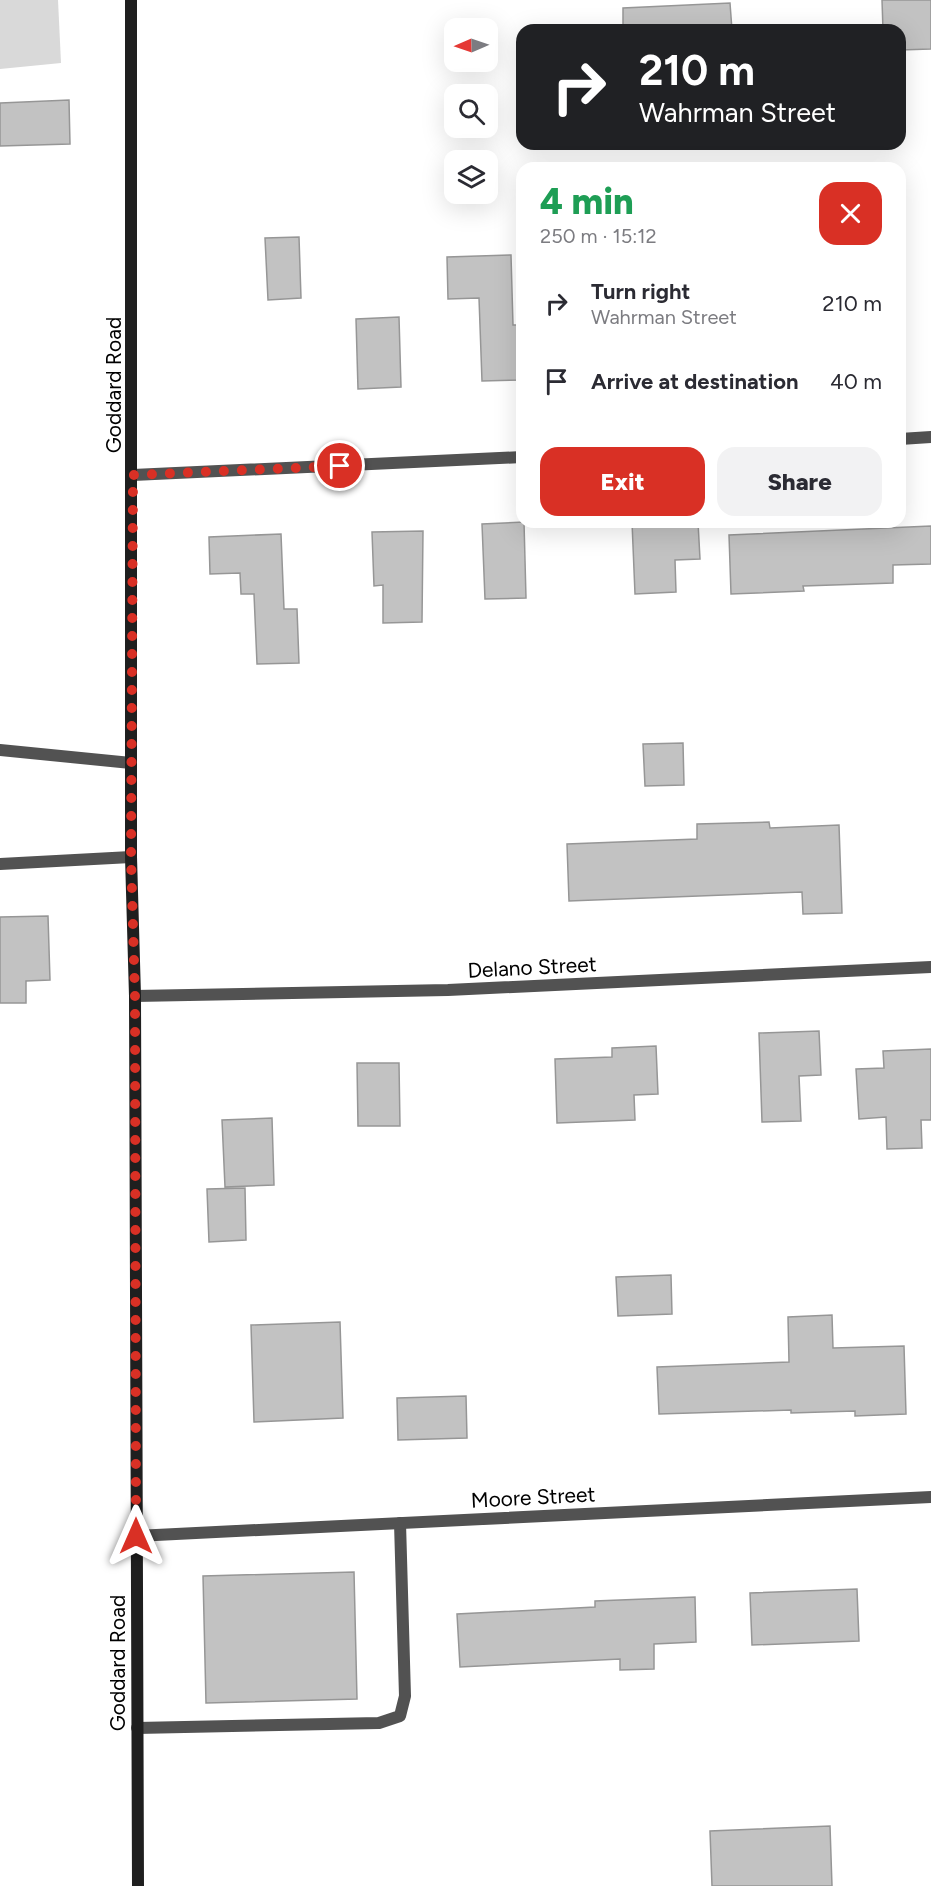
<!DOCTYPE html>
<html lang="en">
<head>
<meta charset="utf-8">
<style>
	body { margin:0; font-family:Figtree,sans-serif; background:#f2f2f3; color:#2b2b33; height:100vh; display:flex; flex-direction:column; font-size:22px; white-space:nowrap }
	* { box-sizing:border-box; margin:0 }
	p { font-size:20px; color:#7c7c81 }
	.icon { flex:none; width:33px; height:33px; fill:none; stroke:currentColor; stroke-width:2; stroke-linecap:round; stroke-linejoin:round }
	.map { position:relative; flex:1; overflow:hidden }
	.panel { position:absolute; left:516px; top:162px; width:390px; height:366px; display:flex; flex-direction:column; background:#fff; border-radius:18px; box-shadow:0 6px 24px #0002 }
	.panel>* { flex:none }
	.banner { position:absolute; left:516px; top:24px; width:390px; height:126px; border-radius:18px; box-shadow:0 6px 24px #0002; background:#202124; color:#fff; overflow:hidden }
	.needle { width:39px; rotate:268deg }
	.buttons { position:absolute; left:444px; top:18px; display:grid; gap:12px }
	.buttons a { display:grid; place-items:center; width:54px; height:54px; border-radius:12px; background:#fff; box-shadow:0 6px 24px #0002; font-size:30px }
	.pin { position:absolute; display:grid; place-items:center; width:51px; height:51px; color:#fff; margin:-26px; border:3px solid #fff; border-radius:50%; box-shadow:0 2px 6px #0007 }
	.me { position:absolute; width:66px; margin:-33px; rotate:0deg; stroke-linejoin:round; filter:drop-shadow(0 0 4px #0008) }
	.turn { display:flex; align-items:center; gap:21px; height:126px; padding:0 24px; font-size:27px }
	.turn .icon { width:78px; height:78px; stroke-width:2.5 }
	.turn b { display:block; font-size:42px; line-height:51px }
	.round { display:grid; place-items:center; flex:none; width:63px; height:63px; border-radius:18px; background:#f2f2f3 }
	.head { display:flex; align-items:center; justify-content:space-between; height:102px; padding:0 24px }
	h1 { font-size:36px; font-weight:800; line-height:45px; color:#1e9e55 }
	.button { display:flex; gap:12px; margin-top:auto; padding:12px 24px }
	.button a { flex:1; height:69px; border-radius:18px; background:#d93025; color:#fff; font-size:24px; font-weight:800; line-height:69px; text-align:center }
	.button a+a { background:#f2f2f3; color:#2b2b33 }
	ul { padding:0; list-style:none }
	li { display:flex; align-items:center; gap:18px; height:78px; padding:0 24px }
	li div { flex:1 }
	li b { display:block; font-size:22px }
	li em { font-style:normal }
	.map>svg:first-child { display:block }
	.green { fill:#d9d9d9 }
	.building { fill:#c2c2c2; stroke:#969696; stroke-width:1.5 }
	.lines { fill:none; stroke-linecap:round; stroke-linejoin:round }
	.lane { stroke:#525252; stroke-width:12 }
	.street { stroke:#525252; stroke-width:12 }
	.secondary { stroke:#1f1f1f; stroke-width:12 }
	.route { stroke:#d93025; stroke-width:10; stroke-dasharray:0 18 }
	.labels { text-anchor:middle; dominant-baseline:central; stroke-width:4.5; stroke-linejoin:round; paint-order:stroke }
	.street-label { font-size:21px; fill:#000; stroke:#fff }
</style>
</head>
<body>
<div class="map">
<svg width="931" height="1886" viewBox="0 0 931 1886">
	<rect width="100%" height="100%" fill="#fff"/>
	<path class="green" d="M0,0H58L61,63L0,69Z"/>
	<path class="building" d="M882,0H931V49L900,50V30H883Z
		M730,3L732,30H623V8Z
		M69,100L70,144L0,146V103Z
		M299,237L301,298L268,300L265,238Z
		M511,255L513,325H522V380L482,381L479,298L448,299L447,257Z
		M399,317L401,387L358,389L356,319Z
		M524,522L526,598L485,599L482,524Z
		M632,522H698L700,559L675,560L676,592L635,594Z
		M931,526V564L893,565V583L803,586L804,591L731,594L729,535Z
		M423,531L422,622L383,623V585L374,586L372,532Z
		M281,534L284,609H297L299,663L257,664L254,594H241L240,573L210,574L209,537Z
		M683,743L684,785L645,786L643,744Z
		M769,822L770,828L839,825L842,913L803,914L802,892L569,901L567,844L697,839V824Z
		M48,916L50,980L26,981V1003H0V917Z
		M819,1031L821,1075L799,1076L801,1121L762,1122L759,1033Z
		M656,1046L658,1094L634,1095L635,1120L557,1123L555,1059L612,1057V1048Z
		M931,1049V1120H921L922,1148L887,1149L886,1117L859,1119L856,1069L884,1068L883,1051Z
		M357,1063H399L400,1126H358Z
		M272,1118L274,1185L225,1187L222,1120Z
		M245,1188L246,1240L209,1242L207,1189Z
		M671,1275L672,1314L618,1316L616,1277Z
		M832,1315L833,1348L904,1346L906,1414L855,1416V1411L791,1413V1410L659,1414L657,1367L789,1362L788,1317Z
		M340,1322L343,1418L254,1422L251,1325Z
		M466,1396L467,1438L398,1440L397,1398Z
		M354,1572L357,1699L206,1703L203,1576Z
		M857,1589L859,1641L752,1645L750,1593Z
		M695,1597L696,1642L654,1644V1669L620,1670V1659L460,1667L457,1614L595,1607V1601Z
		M830,1826L832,1886H712L710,1831Z"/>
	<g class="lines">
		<path class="lane" d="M0,750L131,763
			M0,864L131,857
			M137,1728L379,1723L400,1716L405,1696L400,1523"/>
		<path class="street" d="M900,439L931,437
			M133,475L522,457
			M135,996L448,990L931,967
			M136,1536L931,1497"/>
		<path class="secondary" d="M131,0V857L135,996L138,1886"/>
	</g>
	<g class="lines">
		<path class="route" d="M136,1536L135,996L131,857L133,475L340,466"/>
	</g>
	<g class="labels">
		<g class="street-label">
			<text transform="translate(113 385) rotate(-90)">Goddard Road</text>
			<text transform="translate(532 967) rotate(-3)">Delano Street</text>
			<text transform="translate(533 1497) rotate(-3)">Moore Street</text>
			<text transform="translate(117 1663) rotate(-90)">Goddard Road</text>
		</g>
	</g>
</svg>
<div class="buttons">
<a><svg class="needle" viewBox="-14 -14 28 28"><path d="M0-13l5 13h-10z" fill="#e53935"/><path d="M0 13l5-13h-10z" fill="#7c7c81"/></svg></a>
<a><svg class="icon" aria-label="search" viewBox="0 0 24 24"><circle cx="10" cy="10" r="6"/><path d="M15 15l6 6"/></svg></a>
<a><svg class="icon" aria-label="layers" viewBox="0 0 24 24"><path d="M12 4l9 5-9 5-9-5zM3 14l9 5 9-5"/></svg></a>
</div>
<div class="pin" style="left:340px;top:466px;background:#d93025"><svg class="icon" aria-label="arrive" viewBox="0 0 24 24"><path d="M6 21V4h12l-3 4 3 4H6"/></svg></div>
<svg class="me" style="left:136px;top:1536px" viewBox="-20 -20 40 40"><path d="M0-17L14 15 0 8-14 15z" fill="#d93025" stroke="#fff" stroke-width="4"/></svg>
<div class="banner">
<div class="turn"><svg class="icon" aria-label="right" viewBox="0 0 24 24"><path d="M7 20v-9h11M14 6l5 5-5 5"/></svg><div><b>210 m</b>Wahrman Street</div></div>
</div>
<section class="panel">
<div class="head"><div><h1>4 min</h1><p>250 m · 15:12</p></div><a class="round" style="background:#d93025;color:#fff"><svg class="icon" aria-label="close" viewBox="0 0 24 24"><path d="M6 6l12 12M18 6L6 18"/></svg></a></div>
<ul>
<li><svg class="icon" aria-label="right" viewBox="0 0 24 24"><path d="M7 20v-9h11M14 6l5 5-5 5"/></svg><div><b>Turn right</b><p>Wahrman Street</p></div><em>210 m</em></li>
<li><svg class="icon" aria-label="arrive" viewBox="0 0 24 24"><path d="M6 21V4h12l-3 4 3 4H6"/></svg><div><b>Arrive at destination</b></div><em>40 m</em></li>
</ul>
<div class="button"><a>Exit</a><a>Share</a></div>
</section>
</div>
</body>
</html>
